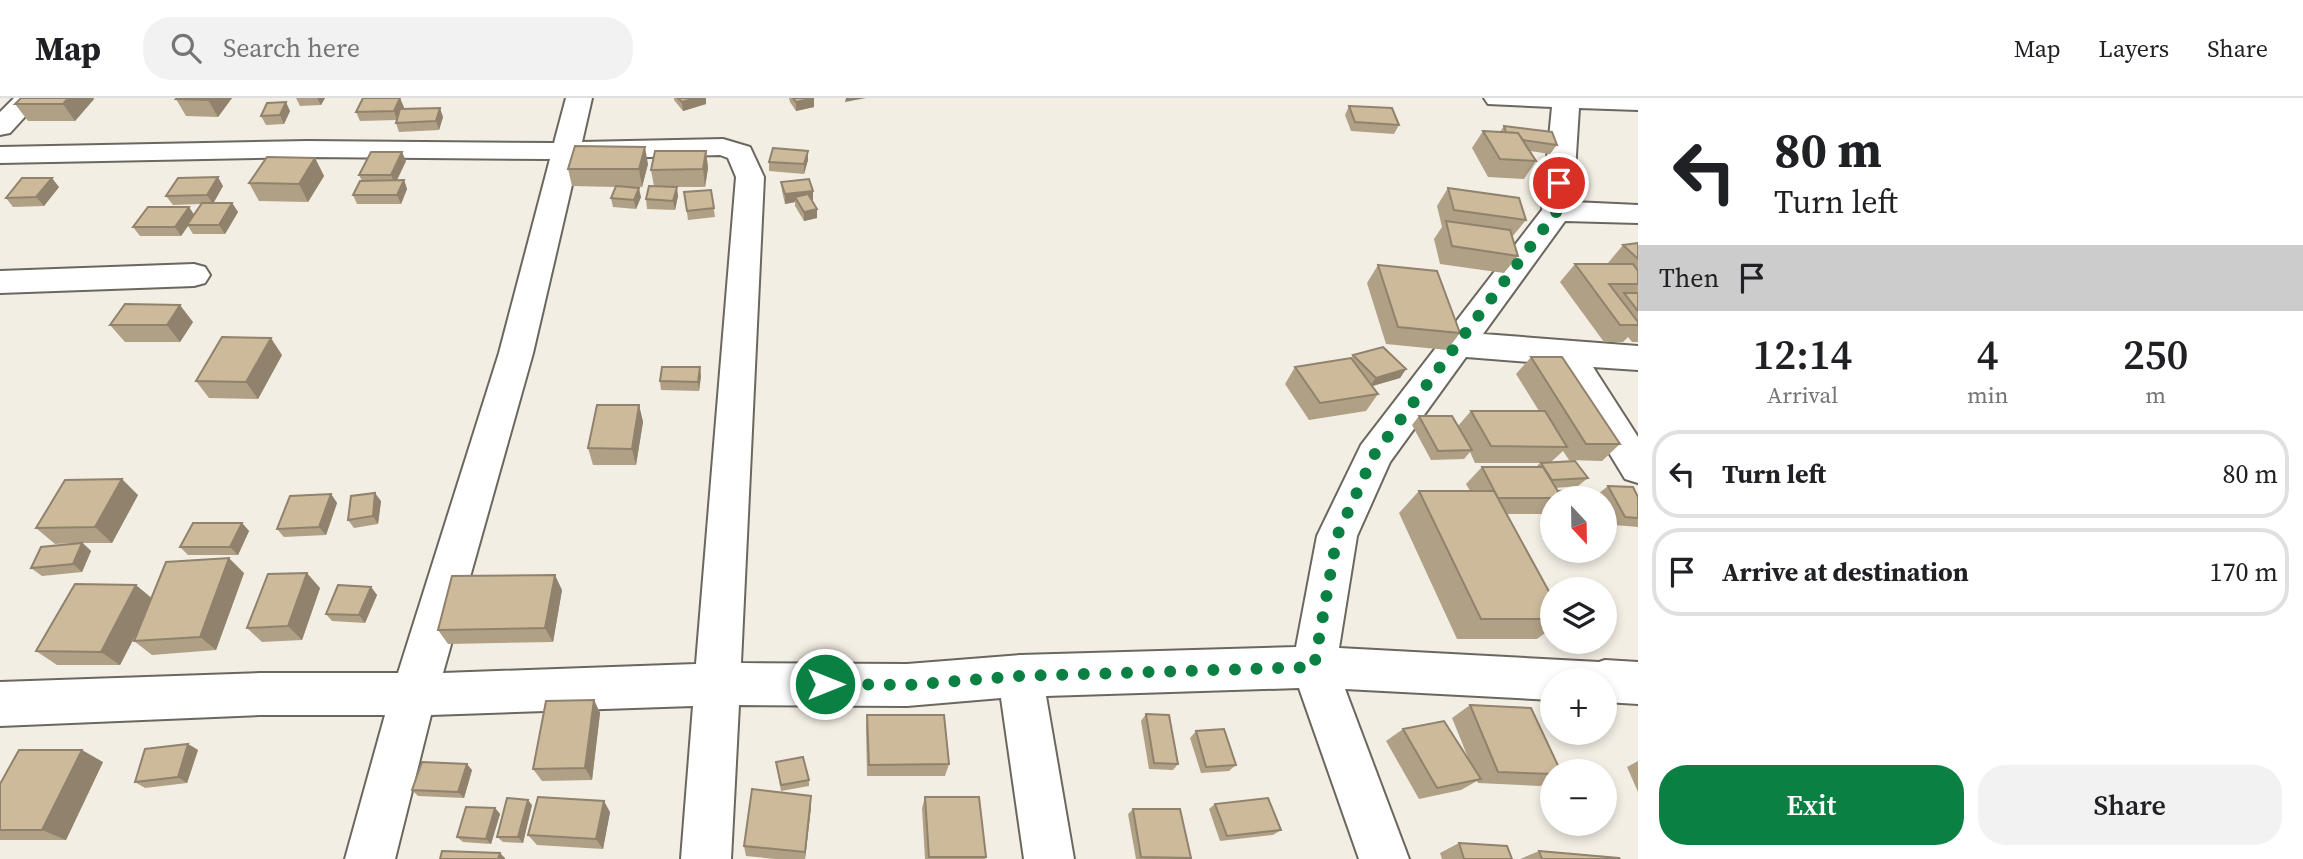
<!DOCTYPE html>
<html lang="en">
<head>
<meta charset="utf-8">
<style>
	body { margin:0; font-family:"Source Serif 4",serif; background:#f2f2f2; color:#202124; height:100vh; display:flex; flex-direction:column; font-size:26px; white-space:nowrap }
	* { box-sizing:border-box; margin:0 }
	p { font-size:23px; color:#757577 }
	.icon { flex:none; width:38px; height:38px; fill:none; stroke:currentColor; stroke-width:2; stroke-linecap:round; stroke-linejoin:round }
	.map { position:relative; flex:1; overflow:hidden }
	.side { display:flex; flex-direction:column; background:#fff; width:665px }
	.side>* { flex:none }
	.banner { background:#fff; color:#202124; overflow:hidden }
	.needle { width:46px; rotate:158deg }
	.controls { position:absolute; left:1540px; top:388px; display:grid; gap:14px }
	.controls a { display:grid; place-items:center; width:77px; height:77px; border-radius:50%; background:#fff; box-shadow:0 4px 10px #0003; font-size:35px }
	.pin { position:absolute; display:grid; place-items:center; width:60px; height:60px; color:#fff; margin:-30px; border:4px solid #fff; border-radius:50%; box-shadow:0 2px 7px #0007 }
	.me { position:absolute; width:77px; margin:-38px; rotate:90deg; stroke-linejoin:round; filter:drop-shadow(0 0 5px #0008) }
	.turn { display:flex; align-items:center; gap:24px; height:147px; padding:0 21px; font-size:32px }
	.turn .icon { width:91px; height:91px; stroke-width:2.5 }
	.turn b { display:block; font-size:49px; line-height:60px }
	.then { display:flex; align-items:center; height:66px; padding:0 21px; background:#0003; gap:14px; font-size:26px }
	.eta { display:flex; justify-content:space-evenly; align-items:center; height:119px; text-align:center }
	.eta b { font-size:42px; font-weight:600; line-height:49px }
	.cta { display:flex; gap:14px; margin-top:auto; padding:14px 21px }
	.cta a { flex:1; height:80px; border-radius:28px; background:#0b8043; color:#fff; font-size:28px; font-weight:600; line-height:80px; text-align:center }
	.cta a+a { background:#f2f2f2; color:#202124 }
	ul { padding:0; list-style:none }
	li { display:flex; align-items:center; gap:21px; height:88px; margin:0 14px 10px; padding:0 7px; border:4px solid #e0e0e0; border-radius:28px }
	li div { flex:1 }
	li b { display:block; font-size:26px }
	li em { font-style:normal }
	header { display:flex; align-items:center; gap:42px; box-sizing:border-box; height:98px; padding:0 35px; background:#fff; border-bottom:2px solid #e0e0e0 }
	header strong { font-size:33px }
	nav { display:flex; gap:38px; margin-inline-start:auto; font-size:24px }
	.search { width:490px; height:63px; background:#f2f2f2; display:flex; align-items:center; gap:18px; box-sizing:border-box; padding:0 24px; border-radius:28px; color:#757577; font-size:26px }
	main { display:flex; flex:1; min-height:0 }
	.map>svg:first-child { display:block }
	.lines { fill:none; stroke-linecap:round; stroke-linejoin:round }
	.street-casing { stroke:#6b665e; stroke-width:4 }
	.street { fill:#fff; fill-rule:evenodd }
	.wall { fill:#b0a085 }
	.shaded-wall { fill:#90826c }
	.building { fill:#cdba9b; stroke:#90826c; stroke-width:2 }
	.route { stroke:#0b8043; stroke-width:12; stroke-dasharray:0 21.6 }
</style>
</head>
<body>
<header>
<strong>Map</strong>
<div class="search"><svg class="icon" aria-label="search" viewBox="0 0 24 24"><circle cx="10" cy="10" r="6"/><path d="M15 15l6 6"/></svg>Search here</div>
<nav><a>Map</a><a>Layers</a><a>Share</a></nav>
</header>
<main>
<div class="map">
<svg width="1638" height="761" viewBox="0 0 1638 761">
	<rect width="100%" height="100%" fill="#f3eee4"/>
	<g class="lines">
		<g class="street-casing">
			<path id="street" d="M14,0H42L10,35L0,37V14Z
				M566,0H592L582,44L723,41L750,49L764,79L741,565L907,566L1020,557L1296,549L1317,438L1361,347L1542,112L1552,9L1488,6L1484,0H1638V12L1579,10L1573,104L1638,107V125L1565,123L1483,236L1638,248V272L1593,269L1638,339V385L1625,381L1555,266L1466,259L1390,364L1357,438L1339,550L1599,564L1605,562L1638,564V606L1605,604V583H1552V602L1345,591L1409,761H1359L1299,590L1046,598L1074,761H1024L1001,600L907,608L739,607L731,761H681L693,608L431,617L395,761H345L385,617H260L0,628V584L260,575H398L499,255L550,61L307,59L0,65V49L307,43L554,45ZM720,57L728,60L736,79L696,566L443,575L533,255L578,61Z
				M194,166L205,169L210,177L205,185L194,188L0,195V173Z"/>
		</g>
		<use href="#street" class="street"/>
	</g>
	<path class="wall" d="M21,0H93L94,1L75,23H28L15,6Z
		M232,0L218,19L186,18L176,1Z
		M296,0H325L321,7L300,8Z
		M674,0H706V6L683,13L674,2Z
		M789,0H793L814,9L796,13L790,4Z
		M1349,8L1399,27L1394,36L1351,33L1345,17Z
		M404,9L403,11L443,19L439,32L399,34L396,25V22L360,23L356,14Z
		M290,13L284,26L266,27L261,18Z
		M1504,28L1557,47L1550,56L1530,53L1536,63L1524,81L1488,79L1472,50L1483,33L1500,34Z
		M706,53L708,70L705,89H673L678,98L675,112L647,111L646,101L654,88L651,72Z
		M808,53V62L804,76L769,73V64Z
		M315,60L324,78L308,104L259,103L249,85Z
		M406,63L397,82H404L407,91L401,106H357L353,97L362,83L359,77Z
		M648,66L642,89H625L641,99L636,111L613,109L611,100L616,89L572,88L568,71Z
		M781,84L813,93V102H812L817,111V120L804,123L795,108V104L785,106L782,93Z
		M223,88L213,105H232L238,114L225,136H193L188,128L181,138H140L133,129L189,109L194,117L201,106L173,107L166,98Z
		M59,89L44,108L13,109L6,100Z
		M1448,90L1526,122L1512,139L1518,158L1504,175L1440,166L1434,141L1442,129L1437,108Z
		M711,92L715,119L688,122L684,94Z
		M1638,145V244H1632L1628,239L1623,244H1604L1560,184L1575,166H1610L1608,165L1623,147Z
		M1378,167L1460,235L1447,252L1386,246L1367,185Z
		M193,224L180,244H125L110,227Z
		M282,257L258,301L209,300L196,283Z
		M1353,257L1406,271L1400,280L1372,288L1378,296L1366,313L1309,322L1285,286L1295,269L1351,260Z
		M1531,259L1620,346L1602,363L1569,362L1563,353L1551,364L1588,380L1578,388L1555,390L1552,401V413L1551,410L1544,416H1507L1552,499V530L1537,541H1457L1399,415L1419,393H1470L1466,386L1482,369H1536L1540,365H1475L1470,354L1464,361L1431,362L1412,327L1419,318L1458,328L1471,313H1539L1516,276Z
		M701,278L699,293L661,292L660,283Z
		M639,307L643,324L636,367H593L588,350Z
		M1608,388L1638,399V429L1614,427L1605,409V401H1601L1598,396Z
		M331,396L337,405L326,437L284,439L277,431Z
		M138,397L112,445H83L91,453L82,474L42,478L31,470L74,445L55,446L36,430Z
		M381,403L378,426L354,430L348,422Z
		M242,425L249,433L238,457H188L180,449Z
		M244,475L216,552L152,557L134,543L140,528L120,567H57L36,553L152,500Z
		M371,489L377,497L365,525L332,523L326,516Z
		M320,490L302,542L262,544L247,530Z
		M562,492L553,544L448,546L438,532Z
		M594,602L600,615L592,682L542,683L533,671Z
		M1470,607L1552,674V682L1540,688L1478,685L1477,683L1461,692L1419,701L1386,643L1403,631L1469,662L1452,620Z
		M1146,616L1178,666L1173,672L1149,671L1141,623Z
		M867,617L949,666L945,678H867L866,630Z
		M1196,633L1236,667L1229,673L1201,675L1190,640Z
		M188,646L198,652L187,685L145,690L135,684Z
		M1638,663V694L1627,669Z
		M103,664L66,742H0V686Z
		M776,664L809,682V688L781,693Z
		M472,672L464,700L418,698L412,692Z
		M925,699L986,759L985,761H925L922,710Z
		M1215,706L1281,732L1273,737L1220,743L1209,711Z
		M532,707L523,745L503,744L497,739Z
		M811,709L805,761H775L746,758L744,748Z
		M495,710L500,716L491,746L463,744L457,739Z
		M1133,711L1191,760L1189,761H1136L1128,716Z
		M610,714L603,751L537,747L528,737Z
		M1459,745L1512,761H1442L1440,755Z
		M1539,753L1620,761H1520Z"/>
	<path class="shaded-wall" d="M68,0H93L94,1L75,23L63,6Z
		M209,0H232L218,19L208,2Z
		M317,0H325L321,7Z
		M400,0L404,9L397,22L394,13Z
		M695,0H706V6L683,13L682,4Z
		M814,0V9L796,13V4Z
		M846,0H866L845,4Z
		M286,4L290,13L284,26L280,17Z
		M440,10L443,19L439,32L436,23Z
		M645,49L648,66L642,89L639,71Z
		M706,53L708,70L705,89L703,71Z
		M808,53V62L804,76V66Z
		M402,54L406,63L395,86L391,77Z
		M315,60L324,78L308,104L299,86Z
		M218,79L223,88L213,106L207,97Z
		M52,80L59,89L44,108L36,99Z
		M404,82L407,91L401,106L397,97Z
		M677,89L678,98L675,112L673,103Z
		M639,90L641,99L636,111L634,102Z
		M813,93V102L798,104L795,99V104L785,106V96Z
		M232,105L238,114L225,136L219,127Z
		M189,109L195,118L181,138L175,129Z
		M817,111V120L804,123V114Z
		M180,207L193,224L180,244L167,227Z
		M271,240L282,257L258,301L246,284Z
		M700,269L701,278L699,293L698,284Z
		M1406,271L1400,280L1369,289L1376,280Z
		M639,307L643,324L636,367L632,351Z
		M122,381L138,397L112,445L95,429Z
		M375,395L381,403L378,426L373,418Z
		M331,396L337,405L326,437L319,429Z
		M242,425L249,433L238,457L230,449Z
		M82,445L91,453L82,474L73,466Z
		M229,460L244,475L216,552L200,539Z
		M307,475L320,490L302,542L288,528Z
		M555,477L562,492L553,544L545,530Z
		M136,487L154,502L120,567L101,554Z
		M371,489L377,497L365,525L359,517Z
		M594,602L600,615L592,682L585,670Z
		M188,646L198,652L187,685L178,679Z
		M82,652L103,664L66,742L42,732Z
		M467,666L472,672L464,700L458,694Z
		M811,698V709L805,761V754Z
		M528,702L532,707L523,745L518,739Z
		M604,703L610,714L603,751L596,741Z
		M495,710L500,716L491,746L486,741Z
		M500,755L505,760V761H498Z"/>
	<path class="building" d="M21,0H68L63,6H15Z
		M177,0H209L208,2L176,1Z
		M363,0H400L394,13L356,14Z
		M678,0H695L682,4Z
		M793,0H814L796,4Z
		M286,4L280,17L261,18L267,5Z
		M1349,8L1392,10L1399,27L1355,24Z
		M440,10L436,23L396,25L400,11Z
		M1504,28L1552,34L1557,47L1523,42L1518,35L1506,34Z
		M1483,33L1518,35L1536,63L1500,61Z
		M575,48L645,49L639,71H568Z
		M773,50L808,53L804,66L769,64Z
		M655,53H706L703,71L651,72Z
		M371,54H402L391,77H359Z
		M267,59L315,60L299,86L249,85Z
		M218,79L207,97L166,98L178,80Z
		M22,80H52L36,99L6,100Z
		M809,81L813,93L785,96L781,84Z
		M404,82L397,97H353L360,83Z
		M616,88L639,90L634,102L611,100Z
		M649,88L677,89L673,103L646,101Z
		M1448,90L1519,100L1526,122L1454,112Z
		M711,92L714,110L687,113L684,94Z
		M808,96L817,111L804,114L795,99Z
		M202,105H232L219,127H187Z
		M148,109H189L175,129H133Z
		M1446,123L1510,132L1518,158L1452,148Z
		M1638,145V161L1623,147Z
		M1575,166H1633L1638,173V186H1609L1638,224V227H1620Z
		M1378,167L1437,173L1460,235L1398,229Z
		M1624,195H1638V213Z
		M125,206L180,207L167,227H110Z
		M222,239L271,240L246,284L196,283Z
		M1383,249L1406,271L1376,280L1353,257Z
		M1531,259H1562L1620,346H1586Z
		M1351,260L1378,296L1320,305L1295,269Z
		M662,269H700L698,284L660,283Z
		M597,307H639L632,351L588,350Z
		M1471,313H1545L1567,349L1491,348Z
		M1419,318H1452L1472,352L1438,353Z
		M1575,363L1588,380L1552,382L1541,365Z
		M1482,369H1543L1562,400H1498Z
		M122,381L95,429L36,430L65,382Z
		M1608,388L1633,389L1638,399V420L1625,419Z
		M1590,392L1596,401H1561L1558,393Z
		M1419,393H1494L1552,499V521H1481Z
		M375,395L373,418L348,422L351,398Z
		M331,396L319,429L277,431L290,398Z
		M193,425H242L230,449H180Z
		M82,445L73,466L31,470L41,449Z
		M229,460L200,539L134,543L166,464Z
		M307,475L288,528L247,530L268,476Z
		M555,477L545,530L438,532L452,478Z
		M75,486L136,487L101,554L36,553Z
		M338,487L371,489L359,517L326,516Z
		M594,602L585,670L533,671L546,603Z
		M1470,607L1531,610L1561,674H1552V676L1498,674Z
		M1146,616L1169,617L1178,666L1154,665Z
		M867,617H944L949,666L869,667Z
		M1444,623L1481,681L1437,690L1403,631Z
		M1224,631L1236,667L1206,669L1196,633Z
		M188,646L178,679L135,684L145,651Z
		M19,652H82L42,732H0V686Z
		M803,659L809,682L781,687L776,664Z
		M422,664L467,666L458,694L412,692Z
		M752,691L811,698L805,754L744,748Z
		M538,699L604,703L596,741L528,737Z
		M925,699H979L986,759H929Z
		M507,700L528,702L518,739H497Z
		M1268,700L1281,732L1227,738L1215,706Z
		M466,709L495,710L486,741L457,739Z
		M1133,711H1180L1191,760L1141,759Z
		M1459,745L1507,748L1512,761H1464Z
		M442,753L500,755L498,761H440Z
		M1539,753L1619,760L1620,761H1542Z"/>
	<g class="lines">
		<path class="route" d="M825,586L907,587L1020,578L1314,569L1337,438L1374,357L1557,113L1559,85"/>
	</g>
</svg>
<div class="controls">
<a><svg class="needle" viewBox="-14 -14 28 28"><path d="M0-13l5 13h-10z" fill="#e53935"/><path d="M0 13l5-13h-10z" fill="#757577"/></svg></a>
<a><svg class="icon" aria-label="layers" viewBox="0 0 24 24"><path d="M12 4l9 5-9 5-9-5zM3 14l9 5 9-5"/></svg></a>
<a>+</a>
<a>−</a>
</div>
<div class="pin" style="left:1559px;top:85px;background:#d93025"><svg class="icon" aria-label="arrive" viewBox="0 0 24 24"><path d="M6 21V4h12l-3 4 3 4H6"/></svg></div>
<svg class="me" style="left:825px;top:586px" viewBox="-20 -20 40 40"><circle r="17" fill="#0b8043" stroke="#fff" stroke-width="3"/><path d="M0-11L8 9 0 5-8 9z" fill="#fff"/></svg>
</div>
<section class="side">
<div class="banner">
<div class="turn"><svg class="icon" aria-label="left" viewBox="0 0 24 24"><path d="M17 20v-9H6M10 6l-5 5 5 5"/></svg><div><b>80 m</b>Turn left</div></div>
<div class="then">Then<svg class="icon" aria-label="arrive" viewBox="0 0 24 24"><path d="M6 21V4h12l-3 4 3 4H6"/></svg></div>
</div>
<div class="eta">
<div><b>12:14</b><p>Arrival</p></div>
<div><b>4</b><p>min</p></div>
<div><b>250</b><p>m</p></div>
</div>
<ul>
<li><svg class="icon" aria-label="left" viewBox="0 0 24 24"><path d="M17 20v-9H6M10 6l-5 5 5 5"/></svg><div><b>Turn left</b></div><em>80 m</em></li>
<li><svg class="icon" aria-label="arrive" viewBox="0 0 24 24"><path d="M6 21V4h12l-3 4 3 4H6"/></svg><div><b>Arrive at destination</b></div><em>170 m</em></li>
</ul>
<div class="cta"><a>Exit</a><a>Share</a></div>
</section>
</main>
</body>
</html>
